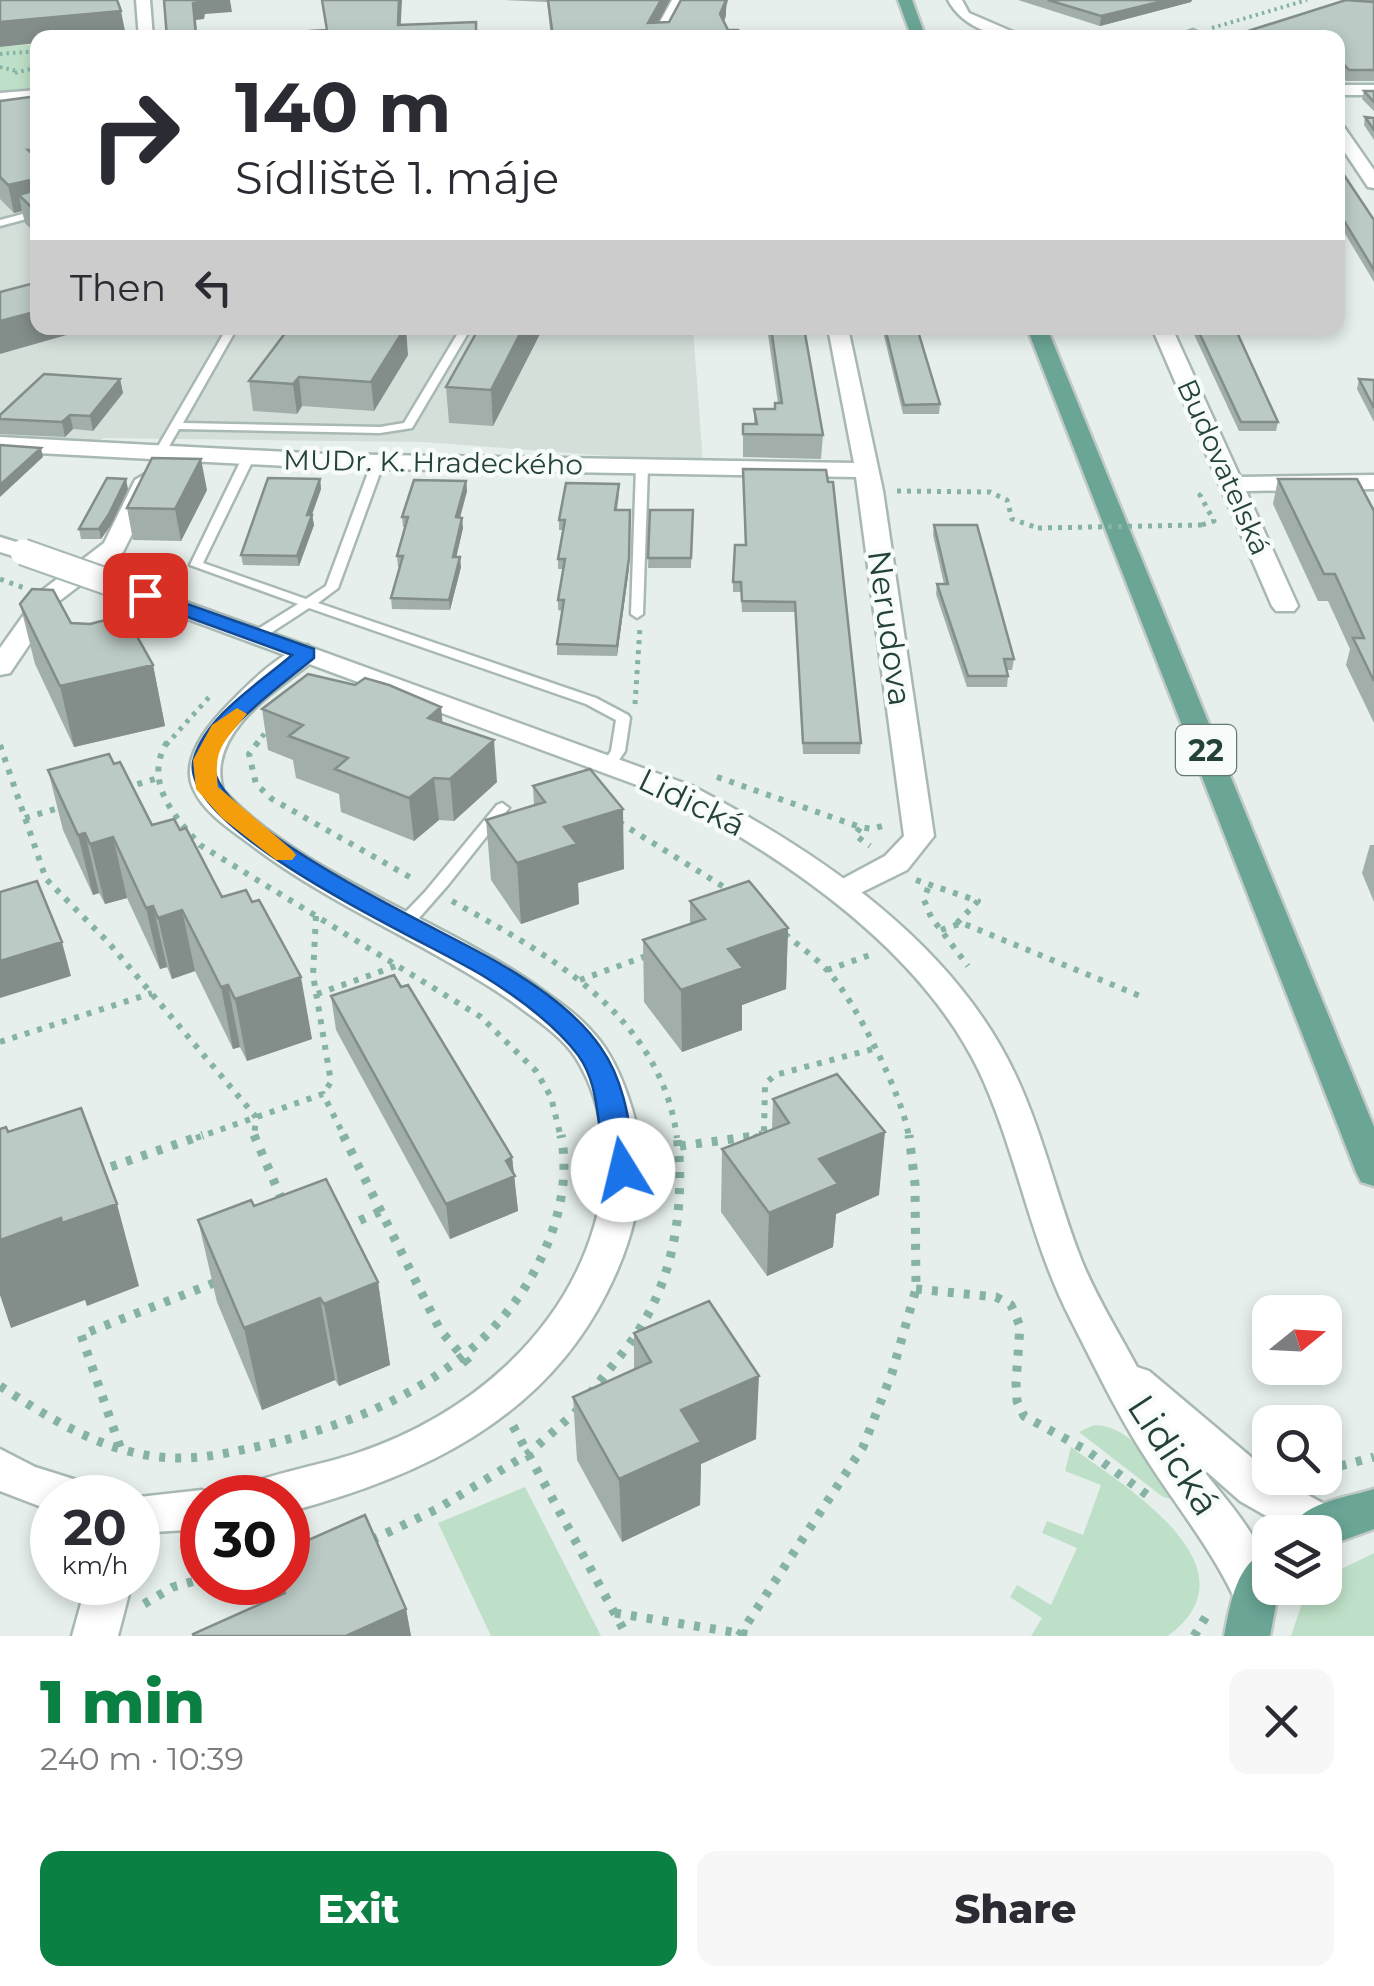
<!DOCTYPE html>
<html lang="en">
<head>
<meta charset="utf-8">
<style>
	body { margin:0; font-family:Montserrat,sans-serif; background:#f7f7f7; color:#2b2b33; height:100vh; display:flex; flex-direction:column; font-size:38px; white-space:nowrap }
	* { box-sizing:border-box; margin:0 }
	p { font-size:32px; color:#7c7c81 }
	.icon { flex:none; width:55px; height:55px; fill:none; stroke:currentColor; stroke-width:2; stroke-linecap:round; stroke-linejoin:round }
	.map { position:relative; height:1636px; overflow:hidden }
	.details { display:flex; flex-direction:column; background:#fff; flex:1 }
	.details>* { flex:none }
	.guide { position:absolute; left:30px; top:30px; width:1315px; height:305px; border-radius:20px; box-shadow:0 5px 15px #0003; background:#fff; color:#2b2b33; overflow:hidden }
	.needle { width:65px; rotate:72deg }
	.buttons { position:absolute; left:1252px; top:1295px; display:grid; gap:20px }
	.buttons a { display:grid; place-items:center; width:90px; height:90px; border-radius:20px; background:#fff; box-shadow:0 5px 15px #0003; font-size:50px }
	.speed { position:absolute; left:30px; top:1475px; display:flex; gap:20px; font-size:50px; font-weight:700; text-align:center }
	.speed>* { display:grid; place-content:center; width:130px; height:130px; border-radius:50%; background:#fff; box-shadow:0 5px 15px #0003; line-height:1 }
	.speed small { font-size:25px; font-weight:400 }
	.speed .limit { border:15px solid #d22; background:#fff; color:#111 }
	.pin { position:absolute; display:grid; place-items:center; width:85px; height:85px; color:#fff; margin:-42px; border-radius:20px; box-shadow:0 5px 15px #0006 }
	.me { position:absolute; width:110px; margin:-55px; rotate:351deg; stroke-linejoin:round; filter:drop-shadow(0 0 8px #0008) }
	.turn { display:flex; align-items:center; gap:35px; height:210px; padding:0 40px; font-size:45px }
	.turn .icon { width:130px; height:130px; stroke-width:2.5 }
	.turn b { display:block; font-size:70px; line-height:85px }
	.then { display:flex; align-items:center; height:95px; padding:0 40px; background:#0003; gap:20px; font-size:38px }
	.round { display:grid; place-items:center; flex:none; width:105px; height:105px; border-radius:20px; background:#f7f7f7 }
	.overview { display:flex; align-items:center; justify-content:space-between; height:170px; padding:0 40px }
	h1 { font-size:60px; font-weight:800; line-height:75px; color:#0b8043 }
	.cta { display:flex; gap:20px; margin-top:auto; padding:20px 40px }
	.cta a { flex:1; height:115px; border-radius:20px; background:#0b8043; color:#fff; font-size:40px; font-weight:800; line-height:115px; text-align:center }
	.cta a+a { background:#f7f7f7; color:#2b2b33 }
	.map>svg:first-child { display:block }
	.built { fill:#d4dfda }
	.green { fill:#bfe0c8 }
	.lines { fill:none; stroke-linecap:round; stroke-linejoin:round }
	.service-casing { stroke:#a8b8b2; stroke-width:5 }
	.minor-casing { stroke:#a8b8b2; stroke-width:5 }
	.tertiary-casing { stroke:#a8b8b2; stroke-width:5 }
	.secondary-casing { stroke:#a4bbb3; stroke-width:5 }
	.primary-casing { stroke:#c2cac8; stroke-width:5 }
	.path-far3 { stroke:#86b3a5; stroke-width:4; stroke-dasharray:2.5 4; stroke-linecap:butt }
	.path-far2 { stroke:#86b3a5; stroke-width:5; stroke-dasharray:4 6; stroke-linecap:butt }
	.path-far1 { stroke:#86b3a5; stroke-width:6; stroke-dasharray:5 8; stroke-linecap:butt }
	.path { stroke:#86b3a5; stroke-width:9; stroke-dasharray:6 10; stroke-linecap:butt }
	.service { fill:#fff; fill-rule:evenodd }
	.minor { fill:#fff; fill-rule:evenodd }
	.tertiary { fill:#fff; fill-rule:evenodd }
	.secondary { fill:#fff; fill-rule:evenodd }
	.primary { fill:#6aa596; fill-rule:evenodd }
	.tertiary-bridge-casing { stroke:#a8b8b2; stroke-width:29; stroke-linecap:butt }
	.path-bridge { stroke:#86b3a5; stroke-width:5; stroke-dasharray:4 6; stroke-linecap:butt }
	.tertiary-bridge { stroke:#fff; stroke-width:25 }
	.wall { fill:#a1aea9 }
	.shaded-wall { fill:#838d89 }
	.building { fill:#bbcac4; stroke:#838d89; stroke-width:2.5 }
	.route { fill:#1a73e8; stroke:#114b97; stroke-width:2.5 }
	.slow { fill:#f59e0b }
	.labels { text-anchor:middle; dominant-baseline:central; stroke-width:9; stroke-linejoin:round; paint-order:stroke }
	.far-street-label { font-size:28px; fill:#24423a; stroke:#f7fbf9 }
	.shield { fill:#f7fbf9; stroke:#637a73; stroke-width:2.5 }
	.shield-label { font-size:30px; font-weight:bold; fill:#24423a }
	.street-label { font-size:32px; fill:#24423a; stroke:#f7fbf9 }
	.near-street-label { font-size:38px; fill:#24423a; stroke:#f7fbf9 }
</style>
</head>
<body>
<div class="map">
<svg width="1374" height="1636" viewBox="0 0 1374 1636">
	<rect width="100%" height="100%" fill="#e6efeb"/>
	<path class="built" d="M37,100L38,328H693L703,463L423,442L104,438L91,444L0,438V104Z"/>
	<path class="green" d="M37,44V90L0,94V47Z
		M1094,1425C1134,1425 1160,1474 1183,1502L1163,1497L1079,1432Z
		M1071,1447C1124,1486 1261,1567 1168,1636H1031L1042,1618L1010,1597L1017,1585L1051,1605L1077,1548L1042,1533L1047,1521L1083,1535L1101,1485L1065,1471Z
		M525,1487L601,1636H491L438,1523Z
		M1374,1553V1636H1291L1302,1603L1315,1588H1325V1577Z"/>
	<g class="lines">
		<g class="service-casing">
			<path id="service" d="M38,210V216L0,226V220Z
				M227,328H237L183,423L380,427L404,423L461,328H471L412,428L380,433L179,429L163,457H155L153,455Z
				M248,455L254,458L203,563L306,599L326,586L372,462L374,460H382L384,462L338,588L318,603L596,698L628,715L630,718L625,751L615,766H605L603,763L611,751L616,720L586,704L309,608L263,638H253L251,635L253,632L298,604L190,565L242,458Z
				M642,464L648,467L643,614L637,618L631,614L636,467Z
				M502,803L509,808L448,885L411,927H399L397,923L399,919L425,892L497,805Z"/>
		</g>
		<g class="minor-casing">
			<path id="minor" d="M136,0H150L153,38H139Z
				M672,0H686L666,38H651Z
				M948,0H962L969,13L1027,38C996,38 963,28 948,0Z
				M1193,30L1200,34L1198,37L1172,38Z
				M1338,125L1344,127L1374,170V188L1368,187L1338,142Z
				M828,328H848L883,491L934,836L907,870L844,901L833,898L828,891L833,884L885,856L904,836L856,477L325,468L0,451V437L325,454L854,463Z
				M1152,328H1172L1240,477L1374,475V489L1246,491L1298,606L1294,611H1276L1272,606Z
				M147,473L159,480L123,552L58,602L10,673L0,675V648L40,592L104,543L135,480Z
				M307,645L320,653L316,659C279,688 205,733 223,790C296,871 439,919 531,982C553,998 577,1013 595,1035C613,1055 624,1083 632,1109C651,1172 636,1235 607,1292C543,1420 420,1477 288,1512V1498H242L248,1484C283,1471 321,1465 357,1453C465,1417 561,1338 594,1227C611,1173 607,1108 576,1058C561,1035 535,1019 514,1003C431,945 335,908 254,847C233,831 205,814 194,790C179,760 209,724 229,704C248,684 280,652 307,645Z
				M0,1449L35,1467L89,1484L95,1498H52V1511L0,1491Z
				M202,1490L218,1498H202V1529L138,1533V1498H130Z
				M87,1582H132L118,1636H72Z"/>
		</g>
		<g class="tertiary-casing">
			<path id="tertiary" d="M38,90V100L0,103V93Z
				M0,537L32,547L35,552L23,559L0,552Z
				M145,587L692,786C817,851 953,942 1015,1074C1043,1133 1057,1198 1081,1259C1096,1297 1118,1331 1137,1367L1149,1371L1270,1473V1478H1277L1337,1511L1343,1525L1337,1539L1325,1543V1532H1294L1240,1501L1198,1464C1223,1497 1270,1544 1270,1588H1275L1278,1593L1271,1608L1255,1614L1239,1608C1215,1553 1179,1510 1147,1460C1118,1416 1095,1367 1071,1320C1030,1241 1017,1152 979,1071C920,949 788,860 672,798L136,600L132,595Z"/>
		</g>
		<g class="secondary-casing">
			<path id="secondary" d="M1338,85H1374V95H1338Z"/>
		</g>
		<g class="primary-casing">
			<path id="primary" d="M898,0H912L926,38H912Z
				M1027,328H1047L1374,1127V1186L1361,1182L1356,1172Z
				M1374,1489V1529L1325,1547V1532H1289C1301,1502 1345,1498 1374,1489Z
				M1270,1549V1588H1284L1277,1599L1270,1636H1224C1231,1603 1235,1563 1270,1549Z"/>
		</g>
		<path class="path-far3" d="M1212,28L1307,0
			M879,38L894,31
			M0,54L38,51
			M0,67L17,71
			M15,73L38,67"/>
		<path class="path-far2" d="M897,491L990,492L1007,500L1012,519L1038,528
			M1202,525L1214,521L1200,495L1205,492
			M0,579L27,589
			M635,704L640,627
			M166,745L211,695
			M256,745L270,726"/>
		<path class="path-far1" d="M167,742C143,782 174,816 200,845L481,1017L536,1071L551,1097L561,1138
			M258,742L249,754L256,784L272,799L415,880
			M0,745L46,879L108,942L256,1117L254,1138
			M717,777L860,827L872,829L889,824
			M125,788L158,778
			M25,818L65,806
			M619,822L732,892
			M860,828L855,835L870,846
			M916,880L978,901L956,924
			M928,888L924,900L931,917L968,966
			M452,901C549,955 661,1015 677,1138
			M316,916L313,975L331,1082L323,1094
			M941,930L962,923L1140,996
			M785,934C799,946 815,957 827,970C855,1000 904,1098 909,1138
			M827,970L873,954
			M580,980L649,955
			M317,994L396,966
			M0,1042L152,993
			M196,1138L323,1094L345,1138
			M754,1138L764,1133L765,1084L775,1075L873,1049"/>
		<path class="path" d="M254,1135L282,1200
			M343,1135L440,1330L475,1371
			M680,1146L762,1135
			M96,1172L203,1135
			M345,1227L381,1211
			M916,1289L996,1297L1011,1305L1020,1326L1016,1383L1017,1401L1024,1416L1086,1450L1150,1497
			M0,1386C49,1418 99,1450 159,1457C194,1461 230,1453 264,1445C383,1418 502,1360 549,1240C562,1207 568,1170 561,1135
			M590,1394C607,1371 627,1350 642,1325C676,1269 685,1199 677,1135
			M513,1426L627,1636
			M120,1447L81,1335L219,1281
			M1325,1470L1374,1457
			M372,1540L437,1509L528,1454L580,1408
			M144,1604L173,1587L202,1579
			M615,1613L757,1636
			M739,1636L863,1447L892,1373L916,1289L915,1184L909,1135
			M1194,1636L1210,1610"/>
		<use href="#service" class="service"/>
		<use href="#minor" class="minor"/>
		<use href="#tertiary" class="tertiary"/>
		<use href="#secondary" class="secondary"/>
		<use href="#primary" class="primary"/>
		<g class="tertiary-bridge-casing">
			<path id="tertiary-bridge" d="M23,552L145,595"/>
		</g>
		<path class="path-bridge" d="M1038,528L1202,525"/>
		<use href="#tertiary-bridge" class="tertiary-bridge"/>
	</g>
	<path class="wall" d="M504,0H670L658,23L669,22L681,0H728L724,21L728,30L551,37L547,2Z
		M1018,0H1192L1191,2L1100,26Z
		M1346,0H1374V81H1346L1338,71V38Z
		M1364,91H1374V111L1362,99Z
		M38,96V236L25,223L22,211L14,213L0,199V101Z
		M1365,117L1374,118V140L1364,125Z
		M1338,166L1374,220V282L1338,222Z
		M479,328H541L542,330L493,426L449,423L446,387Z
		M767,328H804L823,435L821,459L743,457V424H754V409H775L778,403Z
		M882,328H917L940,404L939,414H903Z
		M1191,328H1235L1278,422L1276,431H1239Z
		M408,355L374,411L302,406L297,414L253,411L249,381Z
		M120,379L123,393L93,431L73,429L65,437L0,434V415Z
		M1359,379L1374,380V422L1357,389Z
		M743,469L861,743L860,754H803L795,612H742L741,592H733V582L745,545Z
		M320,479L321,489L312,515L314,525L299,566L243,565L241,555Z
		M1278,479L1374,511V723L1346,665L1350,649L1328,601H1318L1273,504Z
		M466,481L467,491L460,518L463,528L456,557L461,567L450,610L392,609L391,598L400,567H398L397,556L406,527H403L402,517Z
		M128,489L111,525L101,539H81L79,529Z
		M207,490L181,541L133,540L127,508Z
		M619,494L617,510L630,520L629,568L617,656L557,655V644L562,611L558,610V600L563,569H558V559L563,530H559V520Z
		M650,510H693L691,568H648Z
		M934,525L1014,659L1012,670H1006L1008,676L1007,687H967L936,594L937,584H944L933,535Z
		M20,604L153,665L165,726L74,747L35,664Z
		M441,707L442,722L497,782L454,821L439,820L414,841L341,812L339,794L296,778L293,760L268,750L262,709Z
		M48,770L152,825L180,830L312,1039L247,1061L240,1047L233,1049L195,971L172,979L167,967L160,969L127,898L105,904L99,893L93,895L63,830Z
		M533,786L624,869L578,883L579,904L521,924L491,880L486,820L534,805Z
		M1370,845H1374V902L1362,873Z
		M690,901L788,928L786,989L742,1005V1030L682,1052L644,1002L643,940L690,924Z
		M331,996L512,1157L518,1211L450,1239L336,1030Z
		M773,1099L879,1195L836,1214L833,1247L767,1276L721,1212L722,1149L772,1129Z
		M254,1206L378,1282L390,1365L339,1386L335,1380L262,1410L217,1302L198,1220Z
		M634,1333L756,1439L701,1464L700,1505L622,1542L577,1460L573,1397L634,1370Z
		M277,1582H288L406,1609L411,1636H194L280,1595Z"/>
	<path class="shaded-wall" d="M202,0H230L232,12L205,14L204,19L196,20L197,38H192L193,3Z
		M399,0H402L400,38L398,25Z
		M661,0H670L650,38L648,23Z
		M720,0H728L726,4V16L720,31Z
		M1167,0H1192L1191,2L1100,26L1101,16Z
		M121,11L126,36L106,38H38V43L0,47V22Z
		M35,179L38,194L19,195L22,211L14,213L8,185Z
		M38,311V328H91L0,354V321Z
		M406,328L408,355L374,411L371,382Z
		M523,328H541L542,330L493,426L491,390Z
		M299,377L302,406L297,414L293,384Z
		M120,379L123,393L93,431L90,416Z
		M70,415L73,429L65,437L62,422Z
		M41,448L43,457L0,497V485Z
		M201,459L207,490L181,541L175,509Z
		M126,479L128,489L111,525L101,539L99,529Z
		M320,479L321,489L308,525L307,515Z
		M466,481L467,491L457,528L456,517Z
		M630,510L629,568L617,656V646Z
		M312,515L314,525L299,566L297,556Z
		M462,518L463,528L454,567L453,557Z
		M460,557L461,567L450,610L449,600Z
		M153,665L165,726L74,747L60,686Z
		M441,707L445,748L428,718Z
		M494,740L497,782L454,821L450,779Z
		M434,778L439,820L414,841L409,798Z
		M623,809L624,869L578,883L579,904L521,924L517,863L564,827Z
		M85,833L99,893L93,895L78,835Z
		M113,837L127,898L105,904L90,844Z
		M153,906L167,967L160,969L146,908Z
		M182,910L195,971L172,979L158,918Z
		M788,928L786,989L742,1005V1030L682,1052L681,990L728,949Z
		M62,942L71,976L0,998V961Z
		M301,977L312,1039L247,1061L235,999Z
		M228,985L240,1047L233,1049L221,987Z
		M885,1132L879,1195L836,1214L833,1247L767,1276L769,1213L819,1159Z
		M512,1157L518,1211L450,1239L446,1204Z
		M117,1204L139,1286L87,1306L85,1300L11,1328L0,1295V1240L61,1218Z
		M378,1282L390,1365L339,1386L324,1304Z
		M320,1298L335,1380L262,1410L244,1328Z
		M759,1376L756,1439L701,1464L700,1505L622,1542L619,1479L681,1410Z
		M406,1609L411,1636H346Z"/>
	<path class="building" d="M0,0H117L121,11L0,22Z
		M164,0H202V2L193,3L196,36H192V38H167Z
		M322,0H399L398,25L476,22V38H311L310,31L327,30Z
		M548,0H661L648,23L669,22L681,0H726L720,14L728,30H738L739,38H534L553,37Z
		M1048,0H1167L1101,16Z
		M1346,0L1373,2L1374,0V70H1349L1338,58V38H1226Z
		M1364,91H1374V102Z
		M38,96V150H28L38,159V214L19,195L35,190V179L8,185L0,177V101Z
		M1365,117L1374,118V130Z
		M1338,166L1374,220V270L1338,211Z
		M38,282V311L0,321V292Z
		M289,328H405L371,382L299,377L293,384L249,381Z
		M479,328H523L491,390L446,387Z
		M771,328H804L823,435L743,434V424H757L754,409H775V403H782Z
		M885,328H917L940,404L904,405Z
		M1197,328H1235L1278,422H1241Z
		M44,374L120,379L90,416L70,415L62,422L0,419V415Z
		M1359,379L1374,380V408Z
		M0,445L41,448L0,485Z
		M152,458L201,459L175,509L127,508Z
		M743,469L826,470L828,482H833L861,743H803L795,602L742,601L741,582H733L735,545H746Z
		M107,478L126,479L109,514L99,529H79Z
		M268,478L320,479L307,515H312L297,556L241,555Z
		M1278,479H1357L1374,511V681L1353,638H1364L1335,574H1324Z
		M414,480L466,481L456,517L462,518L453,557H460L449,600L391,598L403,556H397L408,517H402Z
		M566,483L619,484L615,510H630L629,558L617,646L557,644L564,600H558L565,559H558L565,520H559Z
		M650,510H693L691,558H648Z
		M934,525H977L1014,659H1004L1008,676H968L937,584H948Z
		M32,589L53,590L71,623L90,624L125,615L153,665L60,686L20,604Z
		M308,674L355,685L365,678L389,685L441,707L428,718L494,740L450,779L434,778L409,798L335,769L348,758L289,736L303,725L262,709Z
		M109,754L114,764L120,762L152,825L174,819L180,830L186,828L222,897L246,890L252,902L259,900L301,977L235,999L228,985L221,987L182,910L158,918L153,906L146,908L113,837L90,844L85,833L78,835L48,770Z
		M590,769L623,809L564,827L577,844L517,863L486,820L545,802L533,786Z
		M37,881L62,942L0,961V892Z
		M749,881L788,928L728,949L743,968L681,990L643,940L705,919L690,901Z
		M394,975L401,987L408,985L512,1157L506,1161L515,1176L446,1204L331,996Z
		M837,1074L885,1132L819,1159L838,1184L769,1213L722,1149L789,1123L773,1099Z
		M81,1108L117,1204L62,1223L61,1218L0,1240V1129L6,1127L8,1132Z
		M326,1179L378,1282L324,1304L320,1298L244,1328L198,1220L251,1200L254,1206Z
		M709,1301L759,1376L681,1410L701,1442L619,1479L573,1397L651,1362L634,1333Z
		M365,1515L406,1609L346,1636H194L193,1634L285,1593L281,1582H288V1549Z"/>
	<path class="route" d="M145,589L314,649V658C288,680 221,727 214,760C203,824 451,933 502,965C536,985 579,1015 601,1048C626,1083 630,1129 637,1170L633,1178L623,1181L613,1178C593,1141 605,1092 578,1055C555,1025 517,997 485,977C433,944 172,829 194,758C207,715 260,683 292,655L138,599V591Z"/>
	<path class="slow" d="M237,708L247,714C224,742 213,748 218,787L292,850L296,855L292,860H276L222,818L196,789L193,760L212,725Z"/>
	<g class="labels">
		<g class="far-street-label">
			<text transform="translate(433 462) rotate(1)">MUDr. K. Hradeckého</text>
			<text transform="translate(1224 467) rotate(66)">Budovatelská</text>
		</g>
		<rect class="shield" x="1176" y="725" width="60" height="50" rx="8"/>
		<g class="shield-label">
			<text x="1206" y="750">22</text>
		</g>
		<g class="street-label">
			<text transform="translate(890 628) rotate(82)">Nerudova</text>
			<text transform="translate(692 802) rotate(26)">Lidická</text>
		</g>
		<g class="near-street-label">
			<text transform="translate(1174 1455) rotate(57)">Lidická</text>
		</g>
	</g>
</svg>
<div class="buttons">
<a><svg class="needle" viewBox="-14 -14 28 28"><path d="M0-13l5 13h-10z" fill="#e53935"/><path d="M0 13l5-13h-10z" fill="#7c7c81"/></svg></a>
<a><svg class="icon" aria-label="search" viewBox="0 0 24 24"><circle cx="10" cy="10" r="6"/><path d="M15 15l6 6"/></svg></a>
<a><svg class="icon" aria-label="layers" viewBox="0 0 24 24"><path d="M12 4l9 5-9 5-9-5zM3 14l9 5 9-5"/></svg></a>
</div>
<div class="speed"><div>20<small>km/h</small></div><div class="limit">30</div></div>
<div class="pin" style="left:145px;top:595px;background:#d93025"><svg class="icon" aria-label="arrive" viewBox="0 0 24 24"><path d="M6 21V4h12l-3 4 3 4H6"/></svg></div>
<svg class="me" style="left:623px;top:1170px" viewBox="-20 -20 40 40"><circle r="19" fill="#fff"/><path d="M0-13L10 11 0 6-10 11z" fill="#1a73e8"/></svg>
<div class="guide">
<div class="turn"><svg class="icon" aria-label="right" viewBox="0 0 24 24"><path d="M7 20v-9h11M14 6l5 5-5 5"/></svg><div><b>140 m</b>Sídliště 1. máje</div></div>
<div class="then">Then<svg class="icon" aria-label="left" viewBox="0 0 24 24"><path d="M17 20v-9H6M10 6l-5 5 5 5"/></svg></div>
</div>
</div>
<section class="details">
<div class="overview"><div><h1>1 min</h1><p>240 m · 10:39</p></div><a class="round"><svg class="icon" aria-label="close" viewBox="0 0 24 24"><path d="M6 6l12 12M18 6L6 18"/></svg></a></div>
<div class="cta"><a>Exit</a><a>Share</a></div>
</section>
</body>
</html>
